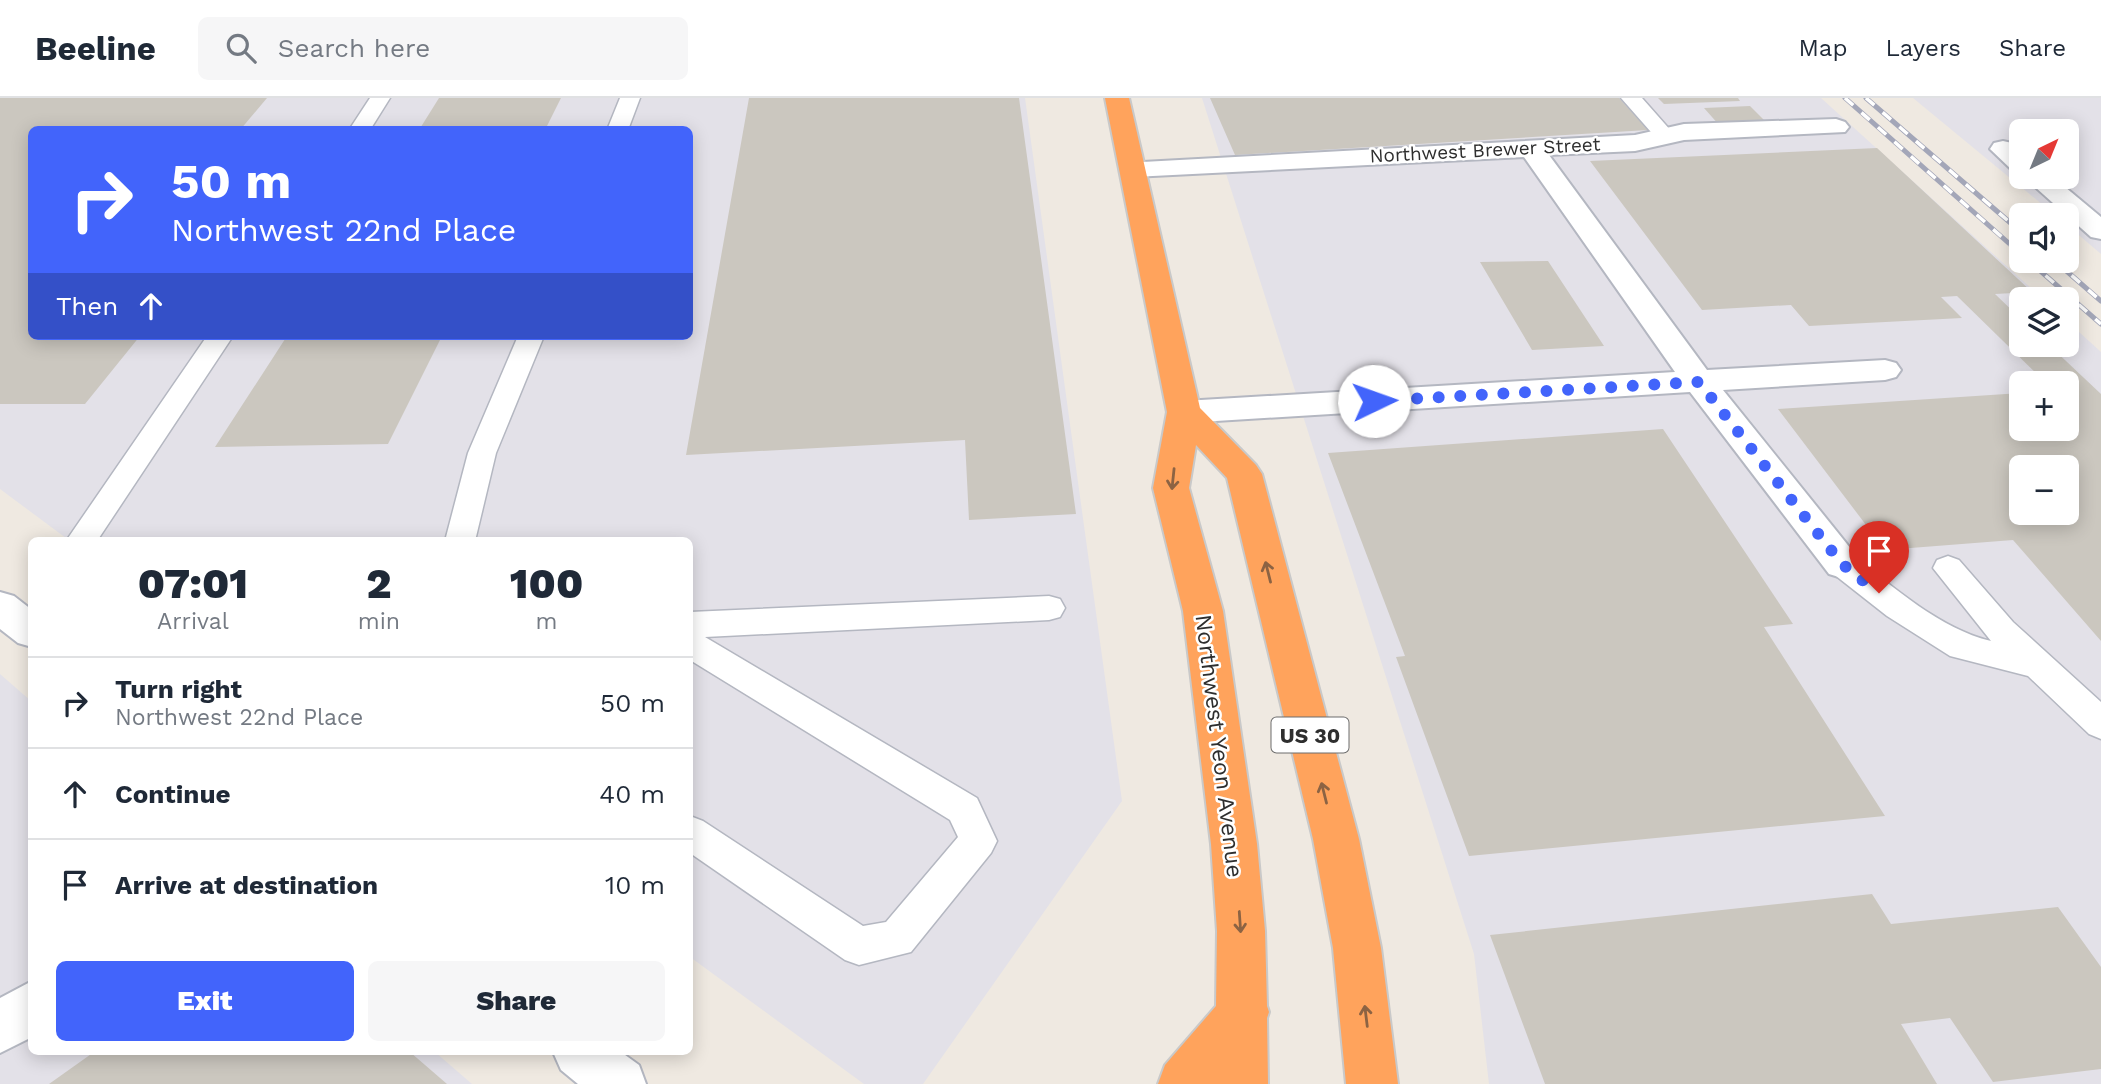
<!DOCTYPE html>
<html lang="en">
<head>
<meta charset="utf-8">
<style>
	body { margin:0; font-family:"Work Sans",sans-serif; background:#f6f6f7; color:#1f2937; height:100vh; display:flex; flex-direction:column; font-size:26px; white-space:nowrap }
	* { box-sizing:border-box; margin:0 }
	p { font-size:23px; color:#747a83 }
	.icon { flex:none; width:38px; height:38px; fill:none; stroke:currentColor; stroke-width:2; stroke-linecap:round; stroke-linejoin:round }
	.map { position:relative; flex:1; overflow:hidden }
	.details { position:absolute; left:28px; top:439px; width:665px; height:518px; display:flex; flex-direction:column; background:#fff; border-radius:10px; box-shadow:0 4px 18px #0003 }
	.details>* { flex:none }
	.hud { position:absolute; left:28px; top:28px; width:665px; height:214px; border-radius:10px; box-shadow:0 4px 18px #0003; background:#4264fb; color:#fff; overflow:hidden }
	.needle { width:46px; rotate:43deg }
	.controls { position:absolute; left:2009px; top:21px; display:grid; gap:14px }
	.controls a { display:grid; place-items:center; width:70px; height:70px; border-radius:10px; background:#fff; box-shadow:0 4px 18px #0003; font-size:35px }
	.pin { position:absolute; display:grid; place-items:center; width:60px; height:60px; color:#fff; margin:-72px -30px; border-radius:50% 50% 50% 0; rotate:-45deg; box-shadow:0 0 7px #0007 }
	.pin .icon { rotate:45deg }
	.me { position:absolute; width:77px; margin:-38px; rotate:87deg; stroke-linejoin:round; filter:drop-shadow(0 0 5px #0008) }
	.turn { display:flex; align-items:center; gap:24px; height:147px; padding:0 28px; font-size:32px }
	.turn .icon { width:91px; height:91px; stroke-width:2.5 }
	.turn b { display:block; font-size:49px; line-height:60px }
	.then { display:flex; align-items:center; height:66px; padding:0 28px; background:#0003; gap:14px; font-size:26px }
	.eta { display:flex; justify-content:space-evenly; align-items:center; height:119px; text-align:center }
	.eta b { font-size:42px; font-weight:800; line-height:49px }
	.button { display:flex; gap:14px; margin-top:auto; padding:14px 28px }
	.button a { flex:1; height:80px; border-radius:10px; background:#4264fb; color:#fff; font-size:28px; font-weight:800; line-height:80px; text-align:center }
	.button a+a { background:#f6f6f7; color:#1f2937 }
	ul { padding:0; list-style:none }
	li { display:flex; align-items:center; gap:21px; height:91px; padding:0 28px; border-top:2px solid #e0e1e3 }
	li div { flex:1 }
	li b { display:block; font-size:26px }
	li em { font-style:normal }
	header { display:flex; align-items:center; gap:42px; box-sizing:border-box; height:98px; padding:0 35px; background:#fff; border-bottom:2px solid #e0e1e3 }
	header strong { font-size:33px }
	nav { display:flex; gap:38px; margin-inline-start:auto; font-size:24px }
	.search { width:490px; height:63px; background:#f6f6f7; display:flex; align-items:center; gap:18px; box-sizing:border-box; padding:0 24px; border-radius:10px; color:#747a83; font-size:26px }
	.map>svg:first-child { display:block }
	.industrial { fill:#e3e1e8; fill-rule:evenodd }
	.building { fill:#cbc7bf; fill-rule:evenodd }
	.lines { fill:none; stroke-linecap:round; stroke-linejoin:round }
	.lane-casing { stroke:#b4b7c1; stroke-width:3 }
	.street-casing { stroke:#b4b7c1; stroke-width:4 }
	.secondary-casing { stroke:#b4b7c1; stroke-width:4 }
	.highway-casing { stroke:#c9c9c9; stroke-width:4 }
	.lane { fill:#fff; fill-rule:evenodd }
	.street { fill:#fff; fill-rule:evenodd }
	.secondary { fill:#fff; fill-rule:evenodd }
	.highway { fill:#ffa35c; fill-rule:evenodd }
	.rail-casing { stroke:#a3a6b8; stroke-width:5 }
	.rail { stroke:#fff; stroke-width:3.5; stroke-dasharray:11; stroke-linecap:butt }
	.oneway { stroke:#8c6343 }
	.route { stroke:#4264fb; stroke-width:12; stroke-dasharray:0 21.6 }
	.labels { text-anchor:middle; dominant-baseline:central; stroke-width:5; stroke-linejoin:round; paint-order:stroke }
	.far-street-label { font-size:19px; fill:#2e2e2e; stroke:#fff }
	.shield { fill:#fff; stroke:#6d6d6d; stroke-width:2 }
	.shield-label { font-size:21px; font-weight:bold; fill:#2e2e2e }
	.street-label { font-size:23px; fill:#2e2e2e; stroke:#fff }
</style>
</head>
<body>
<header>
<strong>Beeline</strong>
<div class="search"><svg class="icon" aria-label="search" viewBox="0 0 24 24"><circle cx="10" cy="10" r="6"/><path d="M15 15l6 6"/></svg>Search here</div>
<nav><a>Map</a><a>Layers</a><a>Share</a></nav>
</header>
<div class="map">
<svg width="2101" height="986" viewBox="0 0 2101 986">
	<rect width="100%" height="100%" fill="#efe9e1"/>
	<path class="industrial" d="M0,0H1025L1122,703L923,986H864L690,859V443H70L0,391ZM32,32H690V238H32Z
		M1202,0H1821L2043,201H2021V247H2067V223L2101,254V986H1489L1474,856ZM2021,285H2067V331H2021ZM2021,369H2067V415H2021Z
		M1913,0H2101V156L2067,127V117H2055ZM2021,33H2067V79H2021Z
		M0,576L31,603L32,954H435L472,986H0Z"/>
	<path class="building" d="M0,0H267L240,32H32V238H140L85,306H0Z
		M439,0H561L545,32H419Z
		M749,0H1019L1076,416L969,422L965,342L686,357Z
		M1210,0H1619L1648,32L1235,57Z
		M1658,0H1738L1740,3L1664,6Z
		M1750,8L1767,25L1720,28L1704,10Z
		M1877,50L2032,194L1995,196L2021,221V247H2049L2101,296V543L2013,442L1885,452L1778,311L2021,295V331H2067V285H2046L1957,198L1941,199L1962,220L1809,228L1791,207L1702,212L1590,63ZM2021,369H2067V415H2021Z
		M1548,163L1604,248L1532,252L1480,164Z
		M287,238H442L388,346L215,349Z
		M1663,331L1793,526L1764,529L1885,718L1469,758L1396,559L1405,558L1328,355Z
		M1872,796L1891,826L2058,809L2101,869V971L1993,984L1950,920L1901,926L1937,986H1545L1490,837Z
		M94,954H410L447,986H49Z"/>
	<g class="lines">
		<g class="lane-casing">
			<path id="lane" d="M370,0H390L370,32H349Z
				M620,0H640L628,32H607Z
				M1621,0H1642L1672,34L1675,38L1672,42H1658Z
				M207,238H233L97,443H66Z
				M518,238H544L496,355L475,443H445L468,355Z
				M1842,454L1853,458C1894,489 1940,531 1991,543L1933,470L1937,462L1948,458L1959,462L2013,524L2101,604V641L2089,636L2028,578L1950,558L1887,518L1831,474L1827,466L1831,458Z
				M1049,498L1060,501L1065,510L1060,519L1049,522L705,539L977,700L997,743L991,755L911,854L859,867L845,862L690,755V718L703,723L863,828L886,824L958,739L950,722L690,562V514Z"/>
		</g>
		<g class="street-casing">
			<path id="street" d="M1836,21L1845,24L1849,29L1845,34L1684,42L1635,53L1549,57L1707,272L1885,262L1896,265L1901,272L1896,279L1885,282L1723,292L1855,456L1861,466L1855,476L1842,480L1829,476L1690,294L1184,325L1172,322L1167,314L1172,306L1184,303L1675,274L1524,59L1133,79L1124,77L1120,71L1124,65L1635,37L1684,26Z
				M2003,43L2012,45L2021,53V74L2012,72L1990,51L1994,45Z
				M2024,79H2053L2101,119V141L2091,139Z
				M32,883V939L0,955V900Z"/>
		</g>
		<g class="secondary-casing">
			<path id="secondary" d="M0,494L14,498L32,512V549L18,545L0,531Z
				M553,954H621L639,967L646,986H578L561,972Z"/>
		</g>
		<g class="highway-casing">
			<path id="highway" d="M1105,0H1129L1200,310L1256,367L1262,376L1359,741L1381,850L1398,986H1346L1333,850L1313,741L1227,380L1196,347L1189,390L1223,513L1257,746L1265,833L1267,908L1269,914L1267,920L1268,986H1158L1165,967L1216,908L1217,833L1211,746L1183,513L1153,390L1167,314Z"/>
		</g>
		<use href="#lane" class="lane"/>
		<use href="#street" class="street"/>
		<use href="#secondary" class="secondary"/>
		<use href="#highway" class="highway"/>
		<g class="rail-casing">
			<path id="rail" d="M1845,0L2021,156
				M1866,0L2021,134
				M2029,163L2101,226
				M2055,163L2101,203"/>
		</g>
		<use href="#rail" class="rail"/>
	</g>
	<defs><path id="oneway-shaft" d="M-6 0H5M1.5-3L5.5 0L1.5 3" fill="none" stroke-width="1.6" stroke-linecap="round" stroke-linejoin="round" transform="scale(1.75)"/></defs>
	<g class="oneway">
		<use href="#oneway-shaft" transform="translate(1173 381) rotate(96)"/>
		<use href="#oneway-shaft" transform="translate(1268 474) rotate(-104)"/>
		<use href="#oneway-shaft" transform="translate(1324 695) rotate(-104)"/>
		<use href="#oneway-shaft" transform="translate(1240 824) rotate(86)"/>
		<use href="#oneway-shaft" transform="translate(1366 918) rotate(-97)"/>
	</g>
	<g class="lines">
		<path class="route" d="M1374,303L1699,284L1842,466L1879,495"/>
	</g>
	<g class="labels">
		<g class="far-street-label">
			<text transform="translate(1485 52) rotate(-3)">Northwest Brewer Street</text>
		</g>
		<rect class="shield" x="1271.5" y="619.5" width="77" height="35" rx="5"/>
		<g class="shield-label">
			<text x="1310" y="637">US 30</text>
		</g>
		<g class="street-label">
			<text transform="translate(1219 648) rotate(83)">Northwest Yeon Avenue</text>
		</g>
	</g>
</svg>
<div class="controls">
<a><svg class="needle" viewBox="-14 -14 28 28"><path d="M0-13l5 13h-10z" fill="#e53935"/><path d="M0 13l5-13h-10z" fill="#747a83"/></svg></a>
<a><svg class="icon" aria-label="sound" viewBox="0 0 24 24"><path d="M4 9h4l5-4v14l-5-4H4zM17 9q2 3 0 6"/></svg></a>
<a><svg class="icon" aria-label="layers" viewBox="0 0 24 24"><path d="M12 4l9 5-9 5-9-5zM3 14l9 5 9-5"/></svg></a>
<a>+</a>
<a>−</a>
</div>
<div class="pin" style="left:1879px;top:495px;background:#d93025"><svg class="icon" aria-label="arrive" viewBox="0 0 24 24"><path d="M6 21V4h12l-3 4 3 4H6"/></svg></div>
<svg class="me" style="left:1374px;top:303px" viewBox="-20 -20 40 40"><circle r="19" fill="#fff"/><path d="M0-13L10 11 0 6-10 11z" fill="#4264fb"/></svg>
<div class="hud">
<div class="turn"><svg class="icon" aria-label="right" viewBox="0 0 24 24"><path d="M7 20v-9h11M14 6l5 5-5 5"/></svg><div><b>50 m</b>Northwest 22nd Place</div></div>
<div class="then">Then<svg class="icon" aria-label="ahead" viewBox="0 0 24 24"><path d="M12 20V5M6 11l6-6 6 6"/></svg></div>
</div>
<section class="details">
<div class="eta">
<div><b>07:01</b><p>Arrival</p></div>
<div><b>2</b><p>min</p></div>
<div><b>100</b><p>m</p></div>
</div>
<ul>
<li><svg class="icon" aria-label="right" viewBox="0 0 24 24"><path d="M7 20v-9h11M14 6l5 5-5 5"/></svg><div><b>Turn right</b><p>Northwest 22nd Place</p></div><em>50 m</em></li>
<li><svg class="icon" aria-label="ahead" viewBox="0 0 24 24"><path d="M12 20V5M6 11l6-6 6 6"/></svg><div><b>Continue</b></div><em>40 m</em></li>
<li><svg class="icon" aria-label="arrive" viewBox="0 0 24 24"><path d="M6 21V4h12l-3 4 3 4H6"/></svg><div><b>Arrive at destination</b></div><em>10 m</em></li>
</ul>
<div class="button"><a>Exit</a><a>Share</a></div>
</section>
</div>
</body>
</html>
